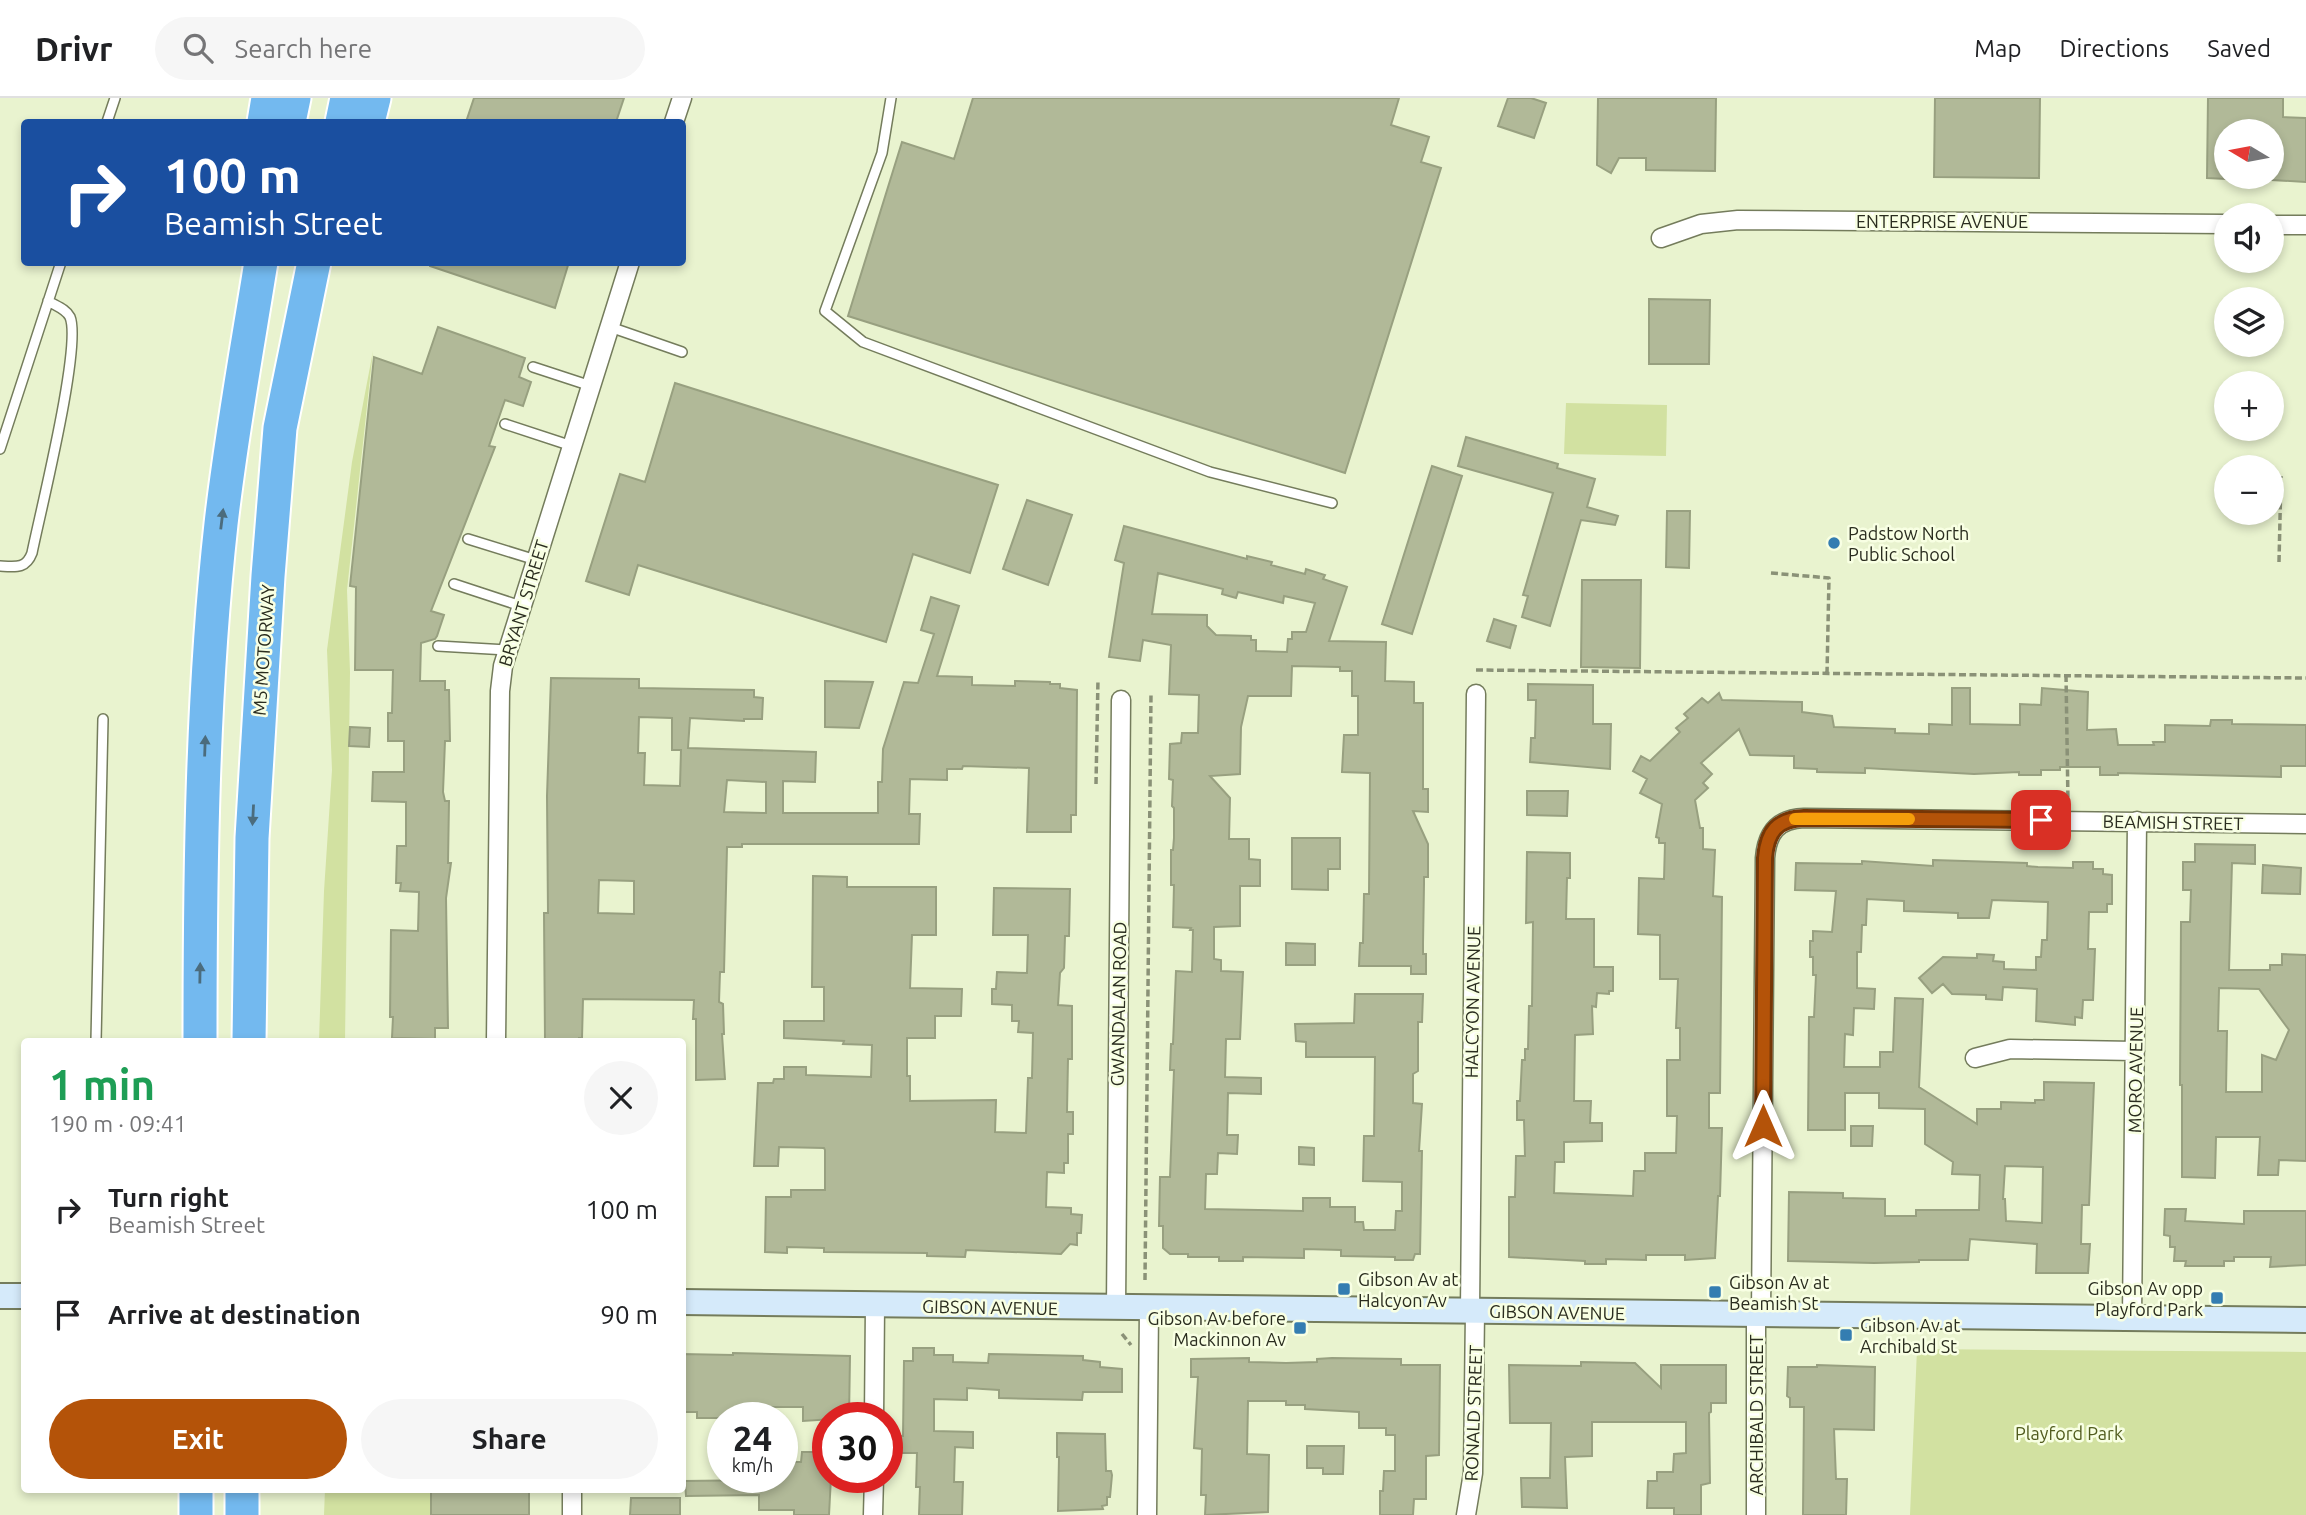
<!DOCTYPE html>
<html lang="en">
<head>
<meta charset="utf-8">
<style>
	body { margin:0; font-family:Ubuntu,sans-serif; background:#f6f6f6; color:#202124; height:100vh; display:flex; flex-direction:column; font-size:26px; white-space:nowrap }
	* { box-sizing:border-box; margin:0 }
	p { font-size:23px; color:#757577 }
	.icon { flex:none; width:38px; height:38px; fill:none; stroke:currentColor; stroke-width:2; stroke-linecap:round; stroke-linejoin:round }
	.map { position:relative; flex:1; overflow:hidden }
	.details { position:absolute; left:21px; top:940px; width:665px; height:455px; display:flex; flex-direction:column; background:#fff; border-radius:7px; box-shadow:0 4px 10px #0003 }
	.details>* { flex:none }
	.hud { position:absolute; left:21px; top:21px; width:665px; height:147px; border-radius:7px; box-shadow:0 4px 10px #0003; background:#1a4fa0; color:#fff; overflow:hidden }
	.needle { width:46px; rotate:280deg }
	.tools { position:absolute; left:2214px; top:21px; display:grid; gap:14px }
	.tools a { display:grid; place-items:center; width:70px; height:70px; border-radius:50%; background:#fff; box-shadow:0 4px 10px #0003; font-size:35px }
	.speed { position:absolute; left:707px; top:1304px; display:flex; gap:14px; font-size:35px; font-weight:700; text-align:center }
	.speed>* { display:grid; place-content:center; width:91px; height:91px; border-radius:50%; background:#fff; box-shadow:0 4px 10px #0003; line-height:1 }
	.speed small { font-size:18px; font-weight:400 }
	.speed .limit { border:10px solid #d22; background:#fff; color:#111 }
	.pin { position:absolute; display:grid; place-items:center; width:60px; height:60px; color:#fff; margin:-30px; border-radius:14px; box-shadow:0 4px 10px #0006 }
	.me { position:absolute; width:77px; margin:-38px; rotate:0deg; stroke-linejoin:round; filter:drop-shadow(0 0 5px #0008) }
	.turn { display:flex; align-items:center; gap:24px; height:147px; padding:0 28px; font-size:32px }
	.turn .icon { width:91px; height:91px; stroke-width:2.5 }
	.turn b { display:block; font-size:49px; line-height:60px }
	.round { display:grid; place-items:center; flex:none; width:74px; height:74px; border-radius:37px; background:#f6f6f6 }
	.headline { display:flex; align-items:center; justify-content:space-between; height:119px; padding:0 28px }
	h1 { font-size:42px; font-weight:700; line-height:52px; color:#1e9e55 }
	.cta { display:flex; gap:14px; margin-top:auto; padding:14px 28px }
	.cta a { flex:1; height:80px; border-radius:42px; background:#b45309; color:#fff; font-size:28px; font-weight:700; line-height:80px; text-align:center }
	.cta a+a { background:#f6f6f6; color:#202124 }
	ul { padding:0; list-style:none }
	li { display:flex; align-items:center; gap:21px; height:105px; padding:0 28px }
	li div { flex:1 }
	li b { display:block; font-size:26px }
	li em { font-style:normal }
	header { display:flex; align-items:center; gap:42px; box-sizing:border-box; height:98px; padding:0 35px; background:#fff; border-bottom:2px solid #e0e0e0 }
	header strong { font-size:33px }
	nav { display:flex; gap:38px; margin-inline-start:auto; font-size:24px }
	.search { width:490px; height:63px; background:#f6f6f6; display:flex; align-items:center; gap:18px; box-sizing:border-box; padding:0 24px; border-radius:38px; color:#757577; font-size:26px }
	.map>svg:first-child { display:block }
	.green { fill:#d2e1a1 }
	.building { fill:#b1b998; stroke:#98a080; stroke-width:2; fill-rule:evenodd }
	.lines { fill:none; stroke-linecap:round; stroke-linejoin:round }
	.lane-casing { stroke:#747c5c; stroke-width:12 }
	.street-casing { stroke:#747c5c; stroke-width:21 }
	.secondary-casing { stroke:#747c5c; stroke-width:28 }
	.highway-casing { stroke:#fff; stroke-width:37 }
	.path { stroke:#8a9177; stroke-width:3.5; stroke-dasharray:7 3.5; stroke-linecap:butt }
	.lane { stroke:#fff; stroke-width:9 }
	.street { stroke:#fff; stroke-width:18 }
	.secondary { stroke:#d5eafa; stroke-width:24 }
	.highway { stroke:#73b9ef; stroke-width:33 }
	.oneway { fill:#4b6c7d }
	.route-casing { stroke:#753606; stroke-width:18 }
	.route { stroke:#b45309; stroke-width:12 }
	.slow { stroke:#f59e0b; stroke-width:12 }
	.poi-dot { fill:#347db1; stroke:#f8ffe3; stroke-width:2.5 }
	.labels { text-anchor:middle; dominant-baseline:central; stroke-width:5; stroke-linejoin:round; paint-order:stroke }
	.street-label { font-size:18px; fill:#2a2d1f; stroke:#f8ffe3 }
	.poi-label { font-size:18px; fill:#2a2d1f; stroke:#f8ffe3; text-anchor:start }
	.park-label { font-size:18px; fill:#515c1e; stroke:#f8ffe3 }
</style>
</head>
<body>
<header>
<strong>Drivr</strong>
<div class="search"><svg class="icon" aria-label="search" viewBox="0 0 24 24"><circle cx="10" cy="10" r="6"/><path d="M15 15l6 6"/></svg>Search here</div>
<nav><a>Map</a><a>Directions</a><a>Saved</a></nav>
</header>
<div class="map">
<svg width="2306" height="1417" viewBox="0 0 2306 1417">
	<rect width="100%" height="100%" fill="#e9f3cf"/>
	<path class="green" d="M373,253L347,492L350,574L345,943H319L324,793L332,672L327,552L352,364Z
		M1566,305L1667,307L1666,358L1564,356Z
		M1917,1251L2306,1254V1417H1910Z
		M325,1391H430V1417H324Z"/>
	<path class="building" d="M474,0H624L616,24H466Z
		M973,0H1399L1391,27L1429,39L1421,64L1441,70L1345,375L848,218L902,44L954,61Z
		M1508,0H1531L1546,5L1534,40L1498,28Z
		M1598,0H1716L1715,73L1646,72V60H1619L1611,75L1597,67Z
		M1935,0H2040L2039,80L1934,79Z
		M2208,0H2283V19L2306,20V84L2272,82V33H2226V81L2207,80Z
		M430,164H569L555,210L430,168Z
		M1649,201L1710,202L1709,266H1649Z
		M438,229L525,260L519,279L531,284L523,308L505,302L489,348L495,349L431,513L444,517L437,538L435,541L421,545L420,583H445V592H449L450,643H445L443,694L445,703H449L448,765H451L446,800L448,930H435V941L392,940L393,919H390L391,832L418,833L419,794L400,793L401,785H396L397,748H406V704L372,703L373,674H404V643H388V615H392L393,572H355L356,489L350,488L374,259L422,276Z
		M675,285L998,387L970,475L913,456L886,544L638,467L629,497L586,483L620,376L645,384Z
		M1466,339L1558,366L1557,370L1595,381L1587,409L1618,418L1615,427L1581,422L1550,528L1522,519L1528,498L1523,497L1553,395L1458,368Z
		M1432,368L1462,378L1412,536L1382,526Z
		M1027,402L1072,417L1048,487L1003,471Z
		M1667,413H1690L1689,470L1666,469Z
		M1124,428L1247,461V458L1272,464L1271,467L1305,476L1306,471L1325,477L1323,481L1347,489L1329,543L1386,544L1385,583L1414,584V605H1423V691H1428V714L1413,713L1428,746V779H1424V786L1423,846V856H1426V876H1411V868H1359L1360,845H1363L1364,796H1369L1370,675L1342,674L1344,637H1358V598H1352V573H1340V569L1292,568L1291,598H1248L1241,629L1240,676L1210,678L1230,700L1229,741H1249V761L1260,762V788H1240V828L1214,829V861L1221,862V873L1243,874L1240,941H1226L1225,979L1261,980V996L1228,995L1227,1037H1238L1237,1056L1218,1055L1217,1076H1206L1205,1111L1303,1113V1100H1330V1109H1355V1124H1363L1364,1132H1395L1396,1113H1402V1084L1363,1083L1364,1038H1374L1375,959H1306V944L1296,943L1295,926L1354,925L1355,896H1423L1422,924H1418V973L1413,976V1005L1422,1006L1419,1053H1422L1420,1156H1415L1413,1162H1395V1159L1341,1158V1152L1304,1151V1160L1243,1159V1163H1219V1159H1188V1156H1170L1163,1150V1128H1159L1160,1079H1170L1174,972H1170L1171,946H1173L1176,873L1192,874L1193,832H1190L1191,830L1173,829L1174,787H1171V752H1173L1174,740V710L1172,708L1173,682L1169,681L1170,646L1181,645L1182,635H1198L1199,597L1169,596L1171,547L1143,542L1140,563L1109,559L1124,465L1115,462ZM1158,475L1223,491L1222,496L1236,500L1238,494L1283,505L1284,498L1315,505L1306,534H1292V541H1288L1287,554L1256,553V542H1251V538L1216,537L1207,528V517L1152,516Z
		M1582,482H1641L1640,570L1581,569Z
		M931,499L959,508L937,578L972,579V587L1015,588V583L1050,584V586H1060V590L1077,592L1076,717H1071V734H1027L1029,670L963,668L962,671H947V682L910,681L909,716H920L919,746H742V749H727L724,874H720L719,904L723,906L724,936H722L725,981L696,982V921H693L694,902L583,901L582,940H579V943H545L544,815H548L547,698L551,580L639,581V590L754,592V599L763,600L762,621H744V623L690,620L688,650L816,654L815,684L783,683V715H878V684H882L883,651L904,584L918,585L934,536L921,532ZM639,619L672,620V652H681L680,688L644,687L645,655H638ZM727,682L766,684V715L724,714ZM599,782L634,783V816L598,815Z
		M1494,521L1516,528L1510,550L1487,543Z
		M825,583L873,584L859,630L825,629Z
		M1528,586L1593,587V626H1611L1610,671L1530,664L1531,640H1535L1536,602H1528Z
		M1952,590H1970V626L2020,627V606L2041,607L2042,590L2088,594L2087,632L2116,631L2118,647H2154L2153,644H2165V627L2210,628L2211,622H2232V626L2306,627V668H2281V679L2118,675V677H2100V669H2060V672H2041V677H2019V674L1974,676L1865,670V675L1817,674V671L1794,670V658L1750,657L1739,631L1701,665L1712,676L1703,685L1708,690L1695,702L1700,730H1703V751L1715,752L1713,798L1722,799L1720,995H1709V1030H1722L1720,1098H1718L1715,1160L1685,1162V1157H1646V1162L1606,1161V1166H1585V1163L1509,1159V1099H1515L1516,1058H1525L1524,1022H1517V1003H1520L1522,962H1525V951H1528L1529,908H1532L1533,824L1526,825L1527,754L1570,755V780H1567L1566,821H1594V869H1613V893H1609V896L1597,895L1596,909L1592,908L1593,936L1575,937L1574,1003H1591L1590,1025H1602V1043L1564,1044V1064H1555L1554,1095L1633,1098L1634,1073H1645V1055H1676L1677,1018H1667V962H1680V930H1676L1678,881H1660V837L1638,836L1639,780L1664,781L1665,745H1659V740L1656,739L1662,706L1640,695L1647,681L1633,673L1641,658L1650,663L1680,634L1676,630L1688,620L1684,616L1702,600L1708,605L1719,595L1722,602L1802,604V614L1832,618L1834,629L1895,631V635L1929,636V626L1952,627Z
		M350,629L370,630L369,649L349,648Z
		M1527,693H1568L1567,718L1527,717Z
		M1292,740H1340V771H1328V792L1292,791Z
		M2195,746L2255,747V766L2232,765L2229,872H2270V867H2282V856L2306,857V1063L2279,1062L2278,1077H2258L2260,1039H2216L2215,1080L2182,1079V987H2180L2181,824H2190L2191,792H2183V764H2195ZM2219,890L2259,891L2289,932L2276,962L2262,957V994H2226L2227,933H2218Z
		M1933,762L2027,765V768L2038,769L2073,770V764H2093V771H2103V776L2112,777V806H2107V814H2089L2088,851H2095L2093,902H2083L2082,920L2075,919V927L2036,923L2037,891L2003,889L2002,902L1986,901V897L1952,896L1943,886L1932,895L1919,880L1943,859L1977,860V856L1994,857L1993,863L2004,864V871L2036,872V859H2041L2042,842H2047L2048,804L1992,802L1989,820H1958V815L1904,813V803L1867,801L1866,827H1862L1861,854H1857V890L1875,891L1874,911L1854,910L1853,937L1845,936L1844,969H1880V954H1893L1895,900L1923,901L1919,989L1977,1026V1011H2001V1004L2035,1005V1002H2044V984L2094,985L2089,1107H2082L2081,1146H2090L2088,1175H2036L2037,1146L1970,1141L1968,1162H1919V1164L1874,1165L1788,1163L1789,1094L1843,1095V1100L1885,1101V1118H1916V1112H1979L1980,1077L1952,1076L1953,1064L1925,1046V1011L1879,1010V995H1845V1032H1808L1809,919H1814L1816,877H1813V859H1810V843H1813V833L1832,834L1836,793L1795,792L1796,765L1862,766V763L1933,768ZM2005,1068L2043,1069L2042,1125L2006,1123L2005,1101H2003Z
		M2263,767L2301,770L2300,796L2262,795Z
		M813,778L847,779V789H936V837H912L910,890L962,891L961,918H935V940H907V978H910V1003L996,1002L995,1034L1026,1035L1028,980H1032L1033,935L1018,934L1019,923H1012V907L992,906V891H996L997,874L1027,875L1028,837H993L994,790L1070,791L1069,838H1065L1064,870L1060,875L1058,907L1072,908V961H1068L1067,1014H1073V1036H1068V1065H1064V1075L1047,1074L1046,1109L1071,1110V1116L1082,1117L1081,1135H1077V1147L1070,1146L1061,1156L966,1152L965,1159L927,1158V1155L824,1154V1150L787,1149V1155L765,1154L766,1099H791V1092H825V1052L824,1050L779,1049L778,1068H754L758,985H773L774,981H784V969H806V977L871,979L872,947L843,946L844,943L784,940V923H824V889H812Z
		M1286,845L1315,846V867H1286Z
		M1851,1028H1873L1872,1048H1851Z
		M1299,1049L1314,1050V1067L1299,1066Z
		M2165,1111H2186L2185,1123L2244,1126V1113H2306V1167L2270,1169L2271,1159H2234V1163H2224V1168H2185L2186,1163H2174L2175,1149H2170V1138L2164,1137Z
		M913,1250H934V1257H953V1264L988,1265L989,1256L1083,1258V1262L1100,1264V1269L1122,1271V1294H1083L1082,1302L999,1300V1292L967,1290V1302L934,1301V1333L973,1334V1350L955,1349L954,1384H963L962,1417H919L920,1389H916L917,1355H899V1338H903L904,1263H913Z
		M733,1255L850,1258L849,1320L803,1323V1309H771V1320H697V1314H682V1256L733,1257Z
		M1249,1260V1264L1286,1265L1317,1264V1261L1332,1260L1401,1261V1267H1440L1439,1357L1426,1358V1401H1414L1413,1417H1380V1393H1383L1384,1373H1395V1337H1386V1330H1359V1314L1305,1311V1307H1286V1303H1248L1247,1356L1269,1357L1268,1414L1205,1417L1206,1397H1201L1202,1351L1194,1350L1198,1279H1191V1261Z
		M1581,1264L1635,1265L1661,1290V1267H1726V1305H1711V1314L1709,1315L1710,1385L1701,1387V1417H1674V1410H1647L1648,1383H1657V1374H1673L1674,1356L1686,1355V1324H1592V1358L1565,1359L1567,1410L1522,1409L1521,1380H1550L1551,1325H1510L1509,1267L1581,1268Z
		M1817,1267L1875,1269L1874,1332L1834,1331L1836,1381H1847L1846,1417H1803L1804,1309H1790V1300L1787,1298L1788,1269H1817Z
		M1057,1335L1105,1336L1106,1373H1111L1112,1377L1110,1399H1107V1407L1102,1408L1103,1411L1058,1413L1059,1359H1057Z
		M1307,1348H1344L1343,1376H1323V1370H1307Z
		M802,1354H828V1379H831L829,1417H794V1412H759V1397L686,1398L685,1383L765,1382V1379H782V1364H801Z
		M431,1391H529V1417H431Z
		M631,1400H680V1417H630Z"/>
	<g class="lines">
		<g class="lane-casing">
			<path id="lane" d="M891,0L882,55L825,213L863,244L1210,374L1332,405
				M107,24L115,0
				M610,229L682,254
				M533,269L591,288
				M505,326L572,348
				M0,351L61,164
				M468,441L536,462
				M0,468C16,469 26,471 32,455C40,415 82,248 70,219C66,211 56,208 48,203
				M454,486L521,508
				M438,548L507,552
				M96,943L103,621"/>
		</g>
		<g class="street-casing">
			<path id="street" d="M674,24L682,0
				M2272,127H2306
				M1661,140L1701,126L1738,122L2226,126
				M496,943L500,593L503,568L630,164
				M1975,960L2010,951L2135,953
				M1116,1210L1121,602
				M1470,1213L1476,596
				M1761,1216L1765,760C1767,735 1777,721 1804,720L2306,726
				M2132,1220L2137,723
				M874,1320L875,1207
				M572,1417V1391
				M873,1417L874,1379
				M1147,1417L1149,1210
				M1466,1417L1473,1375L1475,1213
				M1756,1417V1216"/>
		</g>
		<g class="secondary-casing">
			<path id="secondary" d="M0,1198H24
				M682,1204L2306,1222"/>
		</g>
		<g class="highway-casing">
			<path id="highway" d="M264,24L268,0
				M289,24L294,0
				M342,24L347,0
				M368,24L374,0
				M200,943C200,771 202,597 221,426C231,338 247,251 261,164
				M249,943L252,740L268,478L280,330L314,164
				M196,1417V1391
				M242,1417V1391"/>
		</g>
		<path class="path" d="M2279,464L2281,378
			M1771,475L1829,480L1827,576
			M1476,572L2306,580
			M2066,577L2068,705
			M1096,686L1098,581
			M1145,1182L1151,596
			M1122,1236L1131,1247
			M891,1373L892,1328"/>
		<use href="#lane" class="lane"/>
		<use href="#street" class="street"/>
		<use href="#secondary" class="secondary"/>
		<use href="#highway" class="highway"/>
	</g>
	<defs><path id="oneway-solid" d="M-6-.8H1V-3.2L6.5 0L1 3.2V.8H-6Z" transform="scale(1.75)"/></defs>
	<g class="oneway">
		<use href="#oneway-solid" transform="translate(222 421) rotate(-83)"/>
		<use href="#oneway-solid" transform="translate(205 648) rotate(-88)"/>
		<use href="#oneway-solid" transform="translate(253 717) rotate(93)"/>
		<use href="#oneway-solid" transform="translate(200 875) rotate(-89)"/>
	</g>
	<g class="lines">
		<g class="route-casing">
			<path id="route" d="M1763,1028L1765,760C1767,734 1777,721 1804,720L2041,722"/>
		</g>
		<use href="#route" class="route"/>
		<path class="slow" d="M1795,721H1909"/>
	</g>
	<g class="poi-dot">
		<circle cx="1834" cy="445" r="7"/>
		<rect x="1337" y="1184" width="14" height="14" rx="3.5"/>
		<rect x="1708" y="1187" width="14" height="14" rx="3.5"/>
		<rect x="2210" y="1193" width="14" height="14" rx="3.5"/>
		<rect x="1293" y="1223" width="14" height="14" rx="3.5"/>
		<rect x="1839" y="1230" width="14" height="14" rx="3.5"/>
	</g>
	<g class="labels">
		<g class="street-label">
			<text x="1942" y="123">ENTERPRISE AVENUE</text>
			<text transform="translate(523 505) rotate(-73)">BRYANT STREET</text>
			<text transform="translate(263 552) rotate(-86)">M5 MOTORWAY</text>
			<text transform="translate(2173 724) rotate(1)">BEAMISH STREET</text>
			<text transform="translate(1472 904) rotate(-89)">HALCYON AVENUE</text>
			<text transform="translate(1118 906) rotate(-89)">GWANDALAN ROAD</text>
			<text transform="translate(2135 972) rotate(-89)">MORO AVENUE</text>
			<text transform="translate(990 1209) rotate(1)">GIBSON AVENUE</text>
			<text transform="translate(1557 1214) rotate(1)">GIBSON AVENUE</text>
			<text transform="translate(1473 1315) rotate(-88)">RONALD STREET</text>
			<text transform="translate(1756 1317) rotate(-90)">ARCHIBALD STREET</text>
		</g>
		<g class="poi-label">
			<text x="1848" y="435">Padstow North<tspan x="1848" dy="21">Public School</tspan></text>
			<text x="1358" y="1181">Gibson Av at<tspan x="1358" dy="21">Halcyon Av</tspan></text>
			<text x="1729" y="1184">Gibson Av at<tspan x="1729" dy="21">Beamish St</tspan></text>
			<text x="2203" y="1190" text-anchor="end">Gibson Av opp<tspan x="2203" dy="21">Playford Park</tspan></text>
			<text x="1286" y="1220" text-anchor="end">Gibson Av before<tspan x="1286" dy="21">Mackinnon Av</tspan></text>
			<text x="1860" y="1227">Gibson Av at<tspan x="1860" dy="21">Archibald St</tspan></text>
		</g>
		<g class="park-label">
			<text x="2069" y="1335">Playford Park</text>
		</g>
	</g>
</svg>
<div class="tools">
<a><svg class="needle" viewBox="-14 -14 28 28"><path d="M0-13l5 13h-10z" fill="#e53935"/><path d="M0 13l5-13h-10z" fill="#757577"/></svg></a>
<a><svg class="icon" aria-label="sound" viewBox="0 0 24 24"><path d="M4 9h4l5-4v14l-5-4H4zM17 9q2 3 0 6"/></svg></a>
<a><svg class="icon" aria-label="layers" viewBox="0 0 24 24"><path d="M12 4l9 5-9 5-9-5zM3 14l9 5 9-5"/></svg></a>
<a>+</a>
<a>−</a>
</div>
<div class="speed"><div>24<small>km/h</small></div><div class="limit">30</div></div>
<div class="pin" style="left:2041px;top:722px;background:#d93025"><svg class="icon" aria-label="arrive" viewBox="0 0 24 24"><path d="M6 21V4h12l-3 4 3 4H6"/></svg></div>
<svg class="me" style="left:1763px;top:1028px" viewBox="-20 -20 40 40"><path d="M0-17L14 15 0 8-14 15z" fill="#b45309" stroke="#fff" stroke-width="4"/></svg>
<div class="hud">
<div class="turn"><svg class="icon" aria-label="right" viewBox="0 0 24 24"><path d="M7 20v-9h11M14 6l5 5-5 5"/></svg><div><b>100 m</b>Beamish Street</div></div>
</div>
<section class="details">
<div class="headline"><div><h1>1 min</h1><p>190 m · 09:41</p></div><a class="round"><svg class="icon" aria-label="close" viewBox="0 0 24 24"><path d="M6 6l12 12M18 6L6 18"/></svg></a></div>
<ul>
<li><svg class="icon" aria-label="right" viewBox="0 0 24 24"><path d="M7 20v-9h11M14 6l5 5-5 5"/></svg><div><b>Turn right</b><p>Beamish Street</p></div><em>100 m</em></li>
<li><svg class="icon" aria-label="arrive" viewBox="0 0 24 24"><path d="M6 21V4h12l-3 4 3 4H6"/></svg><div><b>Arrive at destination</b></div><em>90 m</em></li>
</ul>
<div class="cta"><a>Exit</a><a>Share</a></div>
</section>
</div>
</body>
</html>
